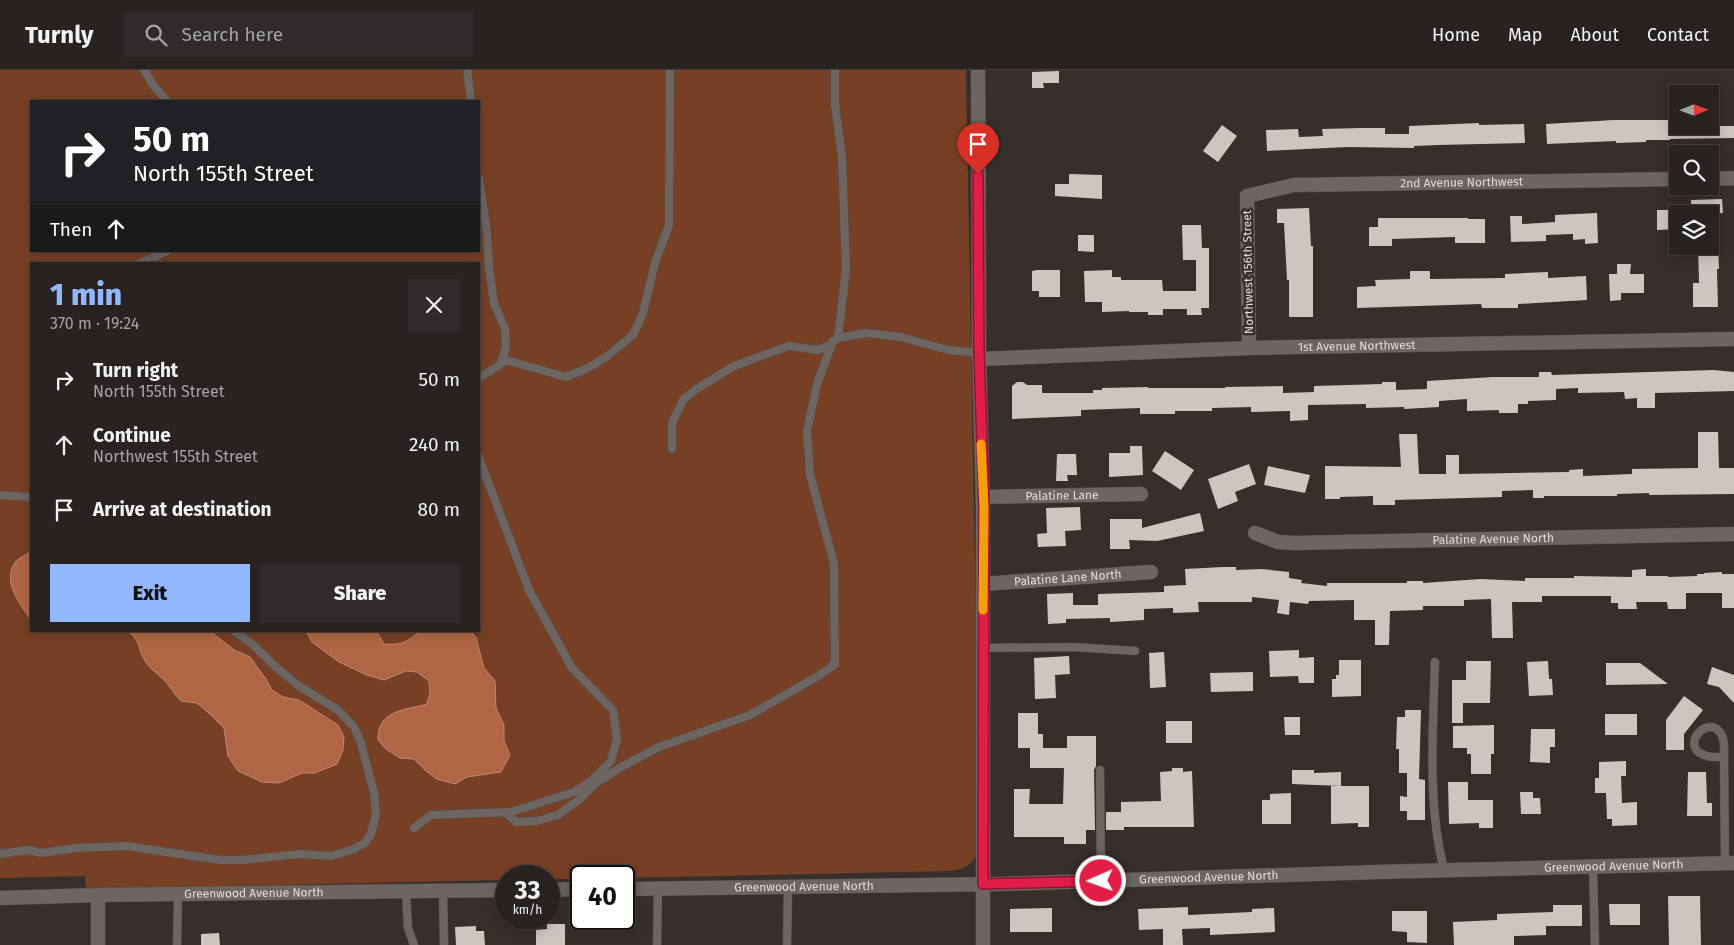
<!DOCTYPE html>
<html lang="en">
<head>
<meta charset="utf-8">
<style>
	body { margin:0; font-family:"Fira Sans",sans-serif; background:#302b2a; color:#f1f3f6; height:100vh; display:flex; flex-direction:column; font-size:19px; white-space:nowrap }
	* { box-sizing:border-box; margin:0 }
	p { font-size:16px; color:#a5a4a5 }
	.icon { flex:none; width:28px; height:28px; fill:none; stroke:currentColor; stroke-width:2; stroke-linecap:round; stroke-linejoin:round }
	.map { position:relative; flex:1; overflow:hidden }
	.drawer { position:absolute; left:30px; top:192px; width:450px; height:370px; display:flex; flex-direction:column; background:#282321; border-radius:0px; box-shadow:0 2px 12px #0003,0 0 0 1px #44403f }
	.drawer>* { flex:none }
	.hud { position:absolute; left:30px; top:30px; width:450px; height:152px; border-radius:0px; box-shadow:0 2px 12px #0003,0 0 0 1px #44403f; background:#202124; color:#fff; overflow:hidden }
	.needle { width:32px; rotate:89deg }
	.buttons { position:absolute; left:1669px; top:15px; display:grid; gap:10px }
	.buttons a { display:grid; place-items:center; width:50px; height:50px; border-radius:0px; background:#282321; box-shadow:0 2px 12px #0003,0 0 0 1px #44403f; font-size:25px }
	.speed { position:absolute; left:495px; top:795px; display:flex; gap:10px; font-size:25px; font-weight:700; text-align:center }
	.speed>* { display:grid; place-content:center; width:65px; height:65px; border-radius:50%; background:#282321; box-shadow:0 2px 12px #0003,0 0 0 1px #44403f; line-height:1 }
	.speed small { font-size:12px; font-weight:400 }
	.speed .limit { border:2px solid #111; border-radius:8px; background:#fff; color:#111 }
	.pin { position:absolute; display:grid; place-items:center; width:42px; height:42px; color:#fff; margin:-51px -21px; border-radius:50% 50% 50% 0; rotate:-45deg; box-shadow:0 0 5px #0007 }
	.pin .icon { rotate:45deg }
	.me { position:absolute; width:55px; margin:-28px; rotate:268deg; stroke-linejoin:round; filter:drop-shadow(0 0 4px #0008) }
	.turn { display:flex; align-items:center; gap:18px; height:105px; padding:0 20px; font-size:22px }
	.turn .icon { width:65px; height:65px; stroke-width:2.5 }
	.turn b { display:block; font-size:35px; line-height:42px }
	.then { display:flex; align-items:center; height:48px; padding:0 20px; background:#0003; gap:10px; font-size:19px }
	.round { display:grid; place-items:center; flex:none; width:52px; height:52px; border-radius:0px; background:#302b2a }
	.head { display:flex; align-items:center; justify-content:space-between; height:85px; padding:0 20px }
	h1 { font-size:30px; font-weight:800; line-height:38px; color:#92b7fd }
	.button { display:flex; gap:10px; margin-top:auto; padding:10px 20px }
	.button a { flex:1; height:58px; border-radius:0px; background:#92b7fd; color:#111; font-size:20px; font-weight:800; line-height:58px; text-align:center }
	.button a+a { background:#302b2a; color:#f1f3f6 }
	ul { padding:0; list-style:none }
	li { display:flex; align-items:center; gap:15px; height:65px; padding:0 20px }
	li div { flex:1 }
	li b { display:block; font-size:19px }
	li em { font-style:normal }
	header { display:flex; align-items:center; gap:30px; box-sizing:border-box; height:70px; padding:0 25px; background:#282321; border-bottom:1px solid #44403f }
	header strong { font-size:24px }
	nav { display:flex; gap:28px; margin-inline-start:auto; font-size:18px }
	.search { width:350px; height:45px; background:#302b2a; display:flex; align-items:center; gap:12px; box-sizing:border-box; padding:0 18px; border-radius:0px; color:#a5a4a5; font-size:19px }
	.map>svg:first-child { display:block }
	.green { fill:#773f24; fill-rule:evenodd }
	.water { fill:#b06644; stroke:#bf8a71 }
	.building { fill:#cec5c1 }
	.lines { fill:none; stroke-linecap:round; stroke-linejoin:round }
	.service-casing { stroke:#544e4c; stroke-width:9 }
	.minor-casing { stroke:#544e4c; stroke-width:15 }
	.tertiary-casing { stroke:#544e4c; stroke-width:15 }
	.service { stroke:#6c6561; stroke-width:8 }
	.minor { stroke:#6c6561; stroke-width:14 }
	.tertiary { stroke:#6c6561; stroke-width:14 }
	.route-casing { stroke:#92132f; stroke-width:12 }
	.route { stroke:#e11d48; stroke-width:9 }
	.slow { stroke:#f59e0b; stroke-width:9 }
	.labels { text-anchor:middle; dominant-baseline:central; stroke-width:5; stroke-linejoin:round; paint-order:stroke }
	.street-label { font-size:12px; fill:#e2dddb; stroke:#362f2c }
</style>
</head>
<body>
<header>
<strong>Turnly</strong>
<div class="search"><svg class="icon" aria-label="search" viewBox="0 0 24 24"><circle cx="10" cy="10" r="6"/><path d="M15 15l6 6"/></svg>Search here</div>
<nav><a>Home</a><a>Map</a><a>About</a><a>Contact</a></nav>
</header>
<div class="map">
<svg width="1734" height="875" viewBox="0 0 1734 875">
	<rect width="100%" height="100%" fill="#362f2c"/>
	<path class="green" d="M0,0H966L980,772C976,792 970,798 950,801L624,808V806H581V809H549V806H506V810L86,819L85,806L0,808ZM31,31H479V181H31ZM31,194H479V561H31Z"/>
	<path class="water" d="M30,482H31V550C20,534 1,511 16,491C19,488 26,485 30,482Z
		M128,561H210L234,580L250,587L266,609L272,620L283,627L299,630L338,655L344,667L343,680L337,694L315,703H302L279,713L262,712L238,701L228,686L224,658L211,645L197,633L181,631C174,624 170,616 164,610C157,603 150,599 145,591C137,577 142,574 128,561Z
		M306,561H376L384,574C402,575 406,573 420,561H471L476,568L484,598L495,611L496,638L504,655V671L510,685L501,702L467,707L455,714L437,709L426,701L414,689L400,688L386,679L378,670C378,666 378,660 380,657C387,639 411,639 427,634L430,622L429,611L417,602L406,601L384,610L367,605L339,592L312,572Z"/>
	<path class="building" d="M1059,1V13H1043L1044,18H1032V2Z
		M1614,50H1670V56H1734V68L1670,69V70H1646V72L1616,73V71L1547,74L1546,54Z
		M1479,53V55L1524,54L1525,73L1438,75L1414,76V78L1348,77L1267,81L1266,60L1298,59L1299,67L1323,66L1322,59L1361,58H1385V64H1409V56Z
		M1222,55L1237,66L1218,92L1203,81Z
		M1069,104L1102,105V129L1055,126V114H1069Z
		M1722,129L1723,143L1692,144L1691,130Z
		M1309,138L1311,176H1313V247H1289V210H1287L1284,153H1277V139Z
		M1657,140H1678V159L1657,160Z
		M1597,143L1598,173L1585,174V169L1573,170V164L1546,165V171L1511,172L1510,146H1522V154L1555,152V145Z
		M1378,148H1468V149H1485V173H1455V167L1392,169V176H1369V157H1378Z
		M1182,155H1201L1202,178H1209V238H1201L1202,245H1187V239H1163V245H1148V242H1129V241L1102,242V232H1085L1084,201L1112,200V207H1121V210H1162L1163,221H1196V190H1183Z
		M1078,165H1094V182L1078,181Z
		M1698,176H1718L1719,199H1717L1718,237H1693V213H1699Z
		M1617,194H1631L1630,204H1644V223H1621V230L1610,231L1609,204H1617Z
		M1037,200H1060V227H1039V221H1032V201Z
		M1410,201H1430V209L1505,208V204L1548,202V208L1586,206L1587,230L1518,234V238H1482L1481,234L1357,238V217L1376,216L1375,210L1410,209Z
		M1714,300L1734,302V321L1655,323V338H1637V328L1625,329L1624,322L1578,323V318L1556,319V330L1528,331V334H1518V343H1499V340L1467,341V329L1439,331V337L1404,339V337L1366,338V334L1308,335V350L1290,351V341L1251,342V337L1212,338V341H1175V344H1140V338L1081,340V346L1012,349V316L1017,312H1023L1027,315H1042V323H1093V320H1102V318L1148,317V318H1225V317L1283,316V323L1314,322V316L1382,314V312H1396V320L1427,319V311L1493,307H1539V302H1551L1552,305Z
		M1698,362H1718L1719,398H1734V424L1649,425V423L1617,424V426H1544V428H1533V420L1502,421V427L1395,430V435H1373V426L1340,427V429H1325V396L1401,397L1399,364H1417L1419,404H1446V385H1459V404L1569,402V400L1583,399V406L1632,404V399L1698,398Z
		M1130,376H1142L1143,405L1109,407V383H1130Z
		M1165,381L1194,400L1181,420L1152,401Z
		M1057,384H1076L1077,405H1067L1068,411H1056Z
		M1249,394L1256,414L1235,422L1238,431L1218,439L1208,409Z
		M1268,396L1310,405L1305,423L1264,415Z
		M1080,437L1081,460L1065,461L1066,476L1038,477L1037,464L1047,463L1046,438Z
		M1200,443L1204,461L1157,471L1129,470L1130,479H1110V449H1142V458Z
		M1223,497H1236V500L1262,499L1289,502V508L1302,510L1301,513L1327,516V513H1407V511H1423V513L1481,509L1525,511V508H1574V506L1632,507V500L1646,499V506H1668V507L1697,506V504H1704V503L1722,502V504H1734V538H1722V523H1686V539H1668L1667,532H1636L1637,539H1618V533H1611V526H1542V532H1512L1513,568H1492L1491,529L1464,530V536H1423V540L1390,541L1389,575H1375V550H1354V530L1309,531L1308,534L1290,532L1289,545L1277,543L1279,530L1252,527V532H1198L1199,542L1173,543V538L1144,539V550L1110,552V548L1066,549V553L1048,554L1047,524L1073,523V535H1098V524L1164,522V516L1186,515L1185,499Z
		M1299,580V588L1314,587V613H1299L1298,606L1270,607L1269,581Z
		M1164,582L1166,617L1150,618L1149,583Z
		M1069,586L1070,604L1055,605L1056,628L1035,629L1034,588Z
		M1339,590H1361V626L1332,627V609H1336V605H1339Z
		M1466,591H1491L1490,633H1463V653H1452V610H1466Z
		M1548,591L1549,609H1552L1553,625L1529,626L1527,592Z
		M1606,593H1640L1668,614L1606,615Z
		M1712,597L1734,605V633L1719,617L1707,614Z
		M1253,602V621L1211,622L1210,603Z
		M1684,626L1703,640L1684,664V680H1666V650Z
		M1405,640H1421L1419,709L1425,710V750H1407V741H1400V726L1407,727V703H1399V679H1396L1397,647H1405Z
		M1018,643H1038V664H1043V678H1067V666H1096V696L1094,700L1095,760H1086V774H1064V767H1014V719H1030L1029,734H1063L1064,698H1030V678H1018Z
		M1605,644H1637V665H1605Z
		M1284,647H1300V665H1285Z
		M1166,651H1192V673H1166Z
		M1494,655V684H1491V704H1471V684H1467V678H1453V656Z
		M1531,659H1555V677H1550V693L1530,692Z
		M1626,691V706H1621L1622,733L1637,732V755L1612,756V749H1607L1606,723H1595V708H1599V692Z
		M1172,698H1183V702L1192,701L1194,757H1124V760H1106V742H1121V732L1161,731L1160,702L1172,701Z
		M1292,700H1314V703L1341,702V716L1292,714Z
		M1688,702H1706L1707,733H1712V746H1687Z
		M1448,712H1468V730H1493V758H1479V753L1449,754Z
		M1331,716H1369V757H1358V753L1331,754Z
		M1520,722H1533V728H1540L1541,744H1521Z
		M1291,723V754H1262V730H1270V724Z
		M1668,826H1700L1701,875H1669Z
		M1609,834H1640V855H1610Z
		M1553,835H1582V856H1546V865L1514,866V875H1454L1453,852L1497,850V844L1553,842Z
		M1188,837V845L1252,842V839L1274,838L1275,862L1210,865V858L1182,859L1183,875H1163V859L1139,860L1138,839Z
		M1052,838V862H1010V839Z
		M1392,841H1427V873L1407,872V862L1392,861Z
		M547,854H565V875H536V860L547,859Z
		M476,856V861H484L485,875H456L455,857Z
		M219,863L220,875H201V864Z"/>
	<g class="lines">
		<g class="service-casing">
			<path id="service" d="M144,0L153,15L167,31
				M467,0L471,31
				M835,0V35L842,87L846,200L838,268
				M479,109L487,163L489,198L494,233L505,259L506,277L501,294L479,308
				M139,194L167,181
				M502,289L566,307L588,298L606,287L633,265L643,243L655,193L669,155L670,0
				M672,379V353L683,330L695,320L734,296L789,276L817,280L828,276L838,268L866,263L901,267L948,280L979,283
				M0,425L31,427
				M983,578L1073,577L1135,581
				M1435,592C1433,661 1427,733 1444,800
				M1724,687C1717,687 1710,688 1704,685C1678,675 1711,641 1722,666C1725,672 1724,680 1724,687L1725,793
				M1100,700L1101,811
				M505,742L516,752L537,751L558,745L580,729L596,713L623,696L659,677L750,645L820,605L835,594L834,494L810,404L807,361L817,314L833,271
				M414,758L431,745L511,742L574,722L590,712L611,691L617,669L613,640L572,598L529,520L479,388
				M0,784L28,780L41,783L76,778L126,776L220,790H242L300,784L331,786L354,779L365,773L371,764L376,744L374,723L361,673L354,657L338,640L299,616L277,598L251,573L234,561
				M1593,797L1595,875
				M443,821L444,875
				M406,822L408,858L414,875
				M177,875L178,824
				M657,875L658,819
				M787,875L788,817"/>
		</g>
		<g class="minor-casing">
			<g id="minor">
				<path d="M978,0L979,283L983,437V875"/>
				<path d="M1710,109L1734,108"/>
				<path id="s1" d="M1249,278L1247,126L1294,115L1678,109"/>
				<path id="s2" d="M979,289L1249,278L1734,269"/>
				<path id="s3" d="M983,427L1141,424"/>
				<path id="s4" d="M1255,463L1278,472L1295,473L1734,464"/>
				<path id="s5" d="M983,514L1151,502"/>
				<path d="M98,825V875"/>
			</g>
		</g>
		<g class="tertiary-casing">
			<g id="tertiary">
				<path id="s6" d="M624,819L998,814L1377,802L1734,793"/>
				<path d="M549,820L581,819"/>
				<path id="s7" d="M0,828L98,825L506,820"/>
			</g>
		</g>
		<use href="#service" class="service"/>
		<use href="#minor" class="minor"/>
		<use href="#tertiary" class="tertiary"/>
	</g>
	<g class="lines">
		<g class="route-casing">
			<path id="route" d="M978,104L979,283L984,437L983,814L1101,811"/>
		</g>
		<use href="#route" class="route"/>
		<path class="slow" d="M981,374L984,437L983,540"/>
	</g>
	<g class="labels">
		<g class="street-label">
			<text stroke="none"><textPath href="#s1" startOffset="368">2nd Avenue Northwest</textPath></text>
			<text transform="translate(1248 202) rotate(-91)">Northwest 156th Street</text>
			<text stroke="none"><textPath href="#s2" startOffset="378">1st Avenue Northwest</textPath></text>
			<text stroke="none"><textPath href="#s3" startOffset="79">Palatine Lane</textPath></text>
			<text stroke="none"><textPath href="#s4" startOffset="240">Palatine Avenue North</textPath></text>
			<text stroke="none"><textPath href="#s5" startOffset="85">Palatine Lane North</textPath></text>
			<text stroke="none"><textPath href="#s6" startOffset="990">Greenwood Avenue North</textPath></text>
			<text stroke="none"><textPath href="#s6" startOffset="585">Greenwood Avenue North</textPath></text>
			<text stroke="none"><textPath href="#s6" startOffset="180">Greenwood Avenue North</textPath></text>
			<text stroke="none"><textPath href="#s7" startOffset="254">Greenwood Avenue North</textPath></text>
		</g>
	</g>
</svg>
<div class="buttons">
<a><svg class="needle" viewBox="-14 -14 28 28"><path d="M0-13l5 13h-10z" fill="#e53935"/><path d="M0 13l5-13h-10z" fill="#a5a4a5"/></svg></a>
<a><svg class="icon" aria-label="search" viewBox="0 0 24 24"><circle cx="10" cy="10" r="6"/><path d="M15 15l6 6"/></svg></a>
<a><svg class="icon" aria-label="layers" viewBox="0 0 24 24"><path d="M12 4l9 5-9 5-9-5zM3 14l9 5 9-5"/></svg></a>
</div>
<div class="speed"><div>33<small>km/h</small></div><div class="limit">40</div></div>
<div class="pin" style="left:978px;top:104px;background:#d93025"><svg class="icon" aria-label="arrive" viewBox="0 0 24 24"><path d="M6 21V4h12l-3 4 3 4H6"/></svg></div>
<svg class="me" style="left:1101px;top:811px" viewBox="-20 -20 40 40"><circle r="17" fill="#e11d48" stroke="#fff" stroke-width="3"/><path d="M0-11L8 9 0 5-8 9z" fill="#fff"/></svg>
<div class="hud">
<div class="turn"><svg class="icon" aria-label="right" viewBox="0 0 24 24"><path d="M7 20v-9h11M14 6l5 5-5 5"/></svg><div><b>50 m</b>North 155th Street</div></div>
<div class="then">Then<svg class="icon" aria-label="ahead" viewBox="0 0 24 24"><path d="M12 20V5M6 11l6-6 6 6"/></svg></div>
</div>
<section class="drawer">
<div class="head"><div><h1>1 min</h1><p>370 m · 19:24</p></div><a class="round"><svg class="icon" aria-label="close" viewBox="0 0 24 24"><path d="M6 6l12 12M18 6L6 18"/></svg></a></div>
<ul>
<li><svg class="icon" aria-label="right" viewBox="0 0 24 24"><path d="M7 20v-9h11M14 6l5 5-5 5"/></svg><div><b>Turn right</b><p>North 155th Street</p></div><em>50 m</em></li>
<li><svg class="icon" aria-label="ahead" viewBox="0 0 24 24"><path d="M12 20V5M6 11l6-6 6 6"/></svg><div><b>Continue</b><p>Northwest 155th Street</p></div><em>240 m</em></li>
<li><svg class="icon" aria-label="arrive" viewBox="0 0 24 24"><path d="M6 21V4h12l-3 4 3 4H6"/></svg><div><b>Arrive at destination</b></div><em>80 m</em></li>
</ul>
<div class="button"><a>Exit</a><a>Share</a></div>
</section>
</div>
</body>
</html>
